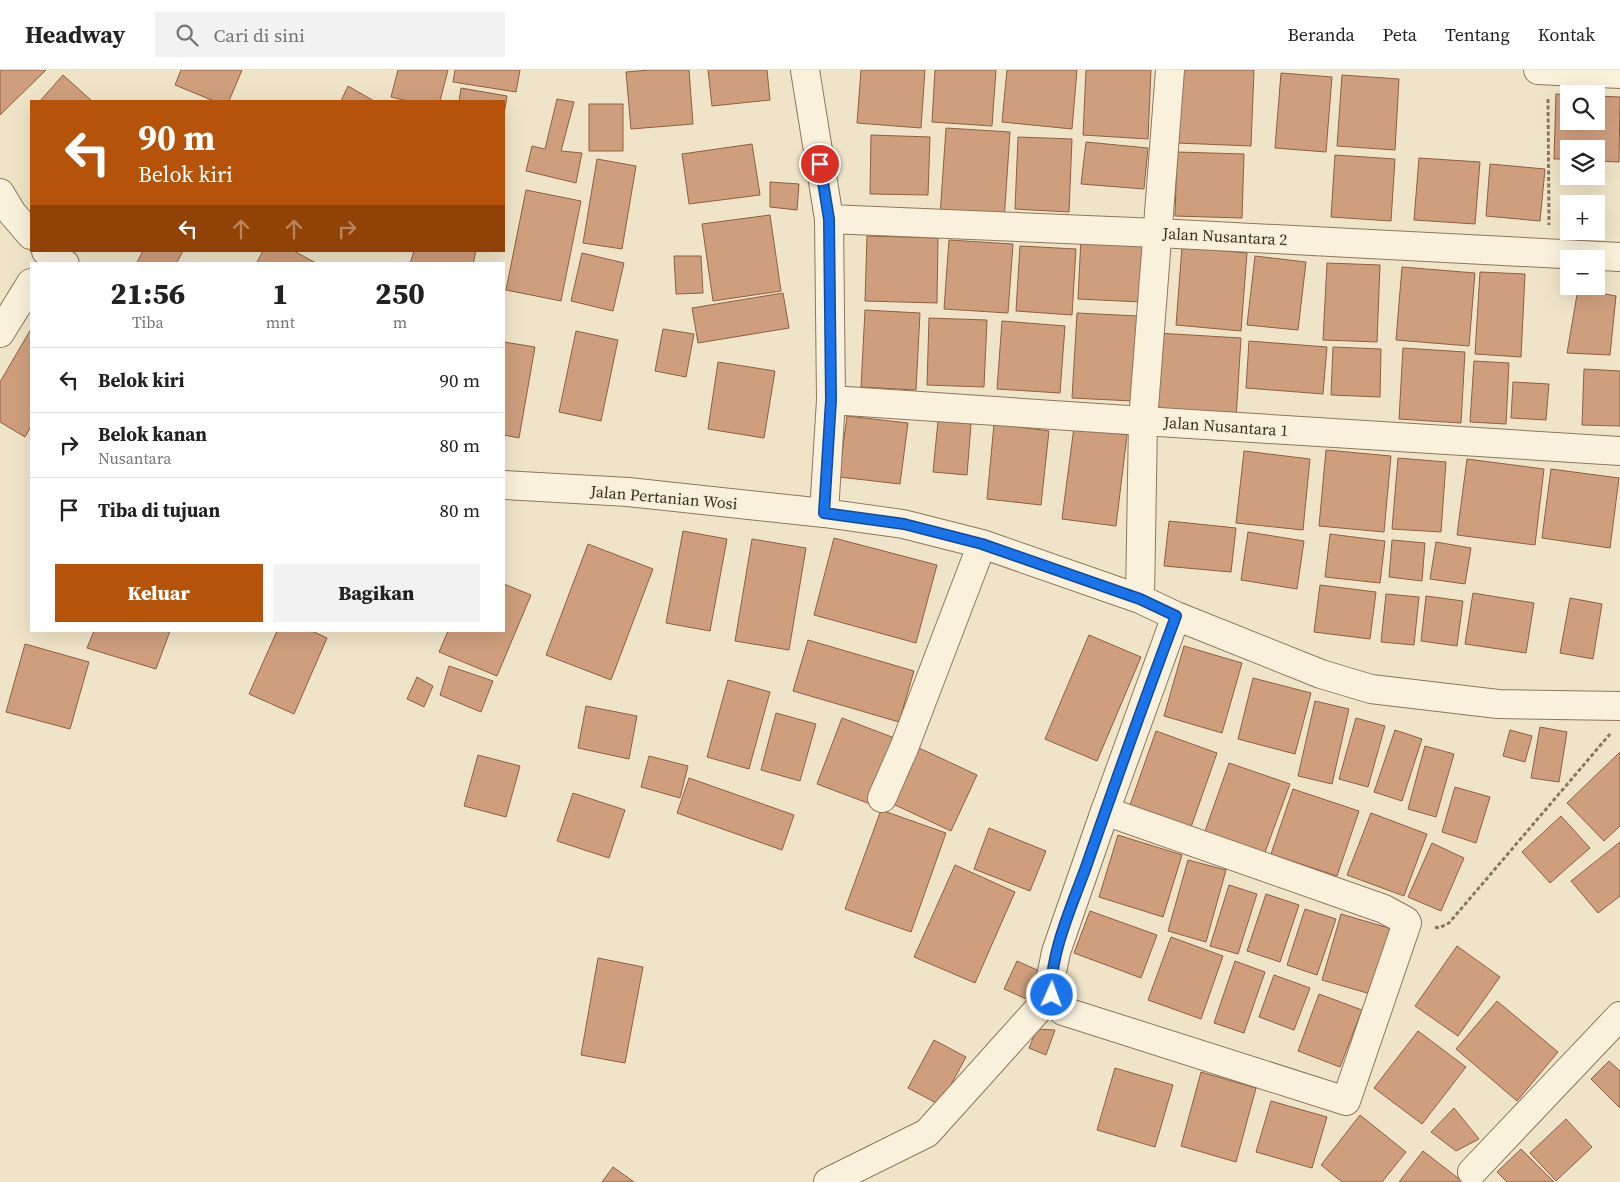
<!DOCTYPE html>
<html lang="id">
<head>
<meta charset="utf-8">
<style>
	body { margin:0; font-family:"Source Serif 4",serif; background:#f2f2f2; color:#222; height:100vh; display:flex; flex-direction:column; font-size:19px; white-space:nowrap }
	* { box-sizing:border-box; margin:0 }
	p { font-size:16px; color:#767676 }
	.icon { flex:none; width:28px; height:28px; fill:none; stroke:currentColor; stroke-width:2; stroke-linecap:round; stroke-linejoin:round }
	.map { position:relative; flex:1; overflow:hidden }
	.drawer { position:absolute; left:30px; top:192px; width:475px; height:370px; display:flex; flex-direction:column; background:#fff; border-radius:0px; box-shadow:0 5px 20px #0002 }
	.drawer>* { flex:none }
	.hud { position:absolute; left:30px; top:30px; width:475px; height:152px; border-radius:0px; box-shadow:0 5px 20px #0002; background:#b45309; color:#fff; overflow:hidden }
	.fabs { position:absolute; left:1560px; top:15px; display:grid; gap:10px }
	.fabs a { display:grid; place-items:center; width:45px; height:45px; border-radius:0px; background:#fff; box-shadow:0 5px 20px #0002; font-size:25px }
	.pin { position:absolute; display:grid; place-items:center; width:42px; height:42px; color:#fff; margin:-21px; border:2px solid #fff; border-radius:50%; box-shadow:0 1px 5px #0007 }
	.me { position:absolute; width:55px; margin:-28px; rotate:2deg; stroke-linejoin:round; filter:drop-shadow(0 0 4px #0008) }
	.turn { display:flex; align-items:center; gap:18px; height:105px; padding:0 25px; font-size:22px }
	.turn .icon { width:65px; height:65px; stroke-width:2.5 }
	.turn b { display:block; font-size:35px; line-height:42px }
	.lanes { display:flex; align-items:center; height:48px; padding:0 25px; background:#0003; justify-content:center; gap:25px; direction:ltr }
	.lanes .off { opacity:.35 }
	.eta { display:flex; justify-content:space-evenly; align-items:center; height:85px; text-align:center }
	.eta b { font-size:30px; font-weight:800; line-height:35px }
	.primary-button { display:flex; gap:10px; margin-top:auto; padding:10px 25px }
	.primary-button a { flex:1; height:58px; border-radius:0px; background:#b45309; color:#fff; font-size:20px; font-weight:800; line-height:58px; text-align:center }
	.primary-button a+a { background:#f2f2f2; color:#222 }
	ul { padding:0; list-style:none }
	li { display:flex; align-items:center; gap:15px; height:65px; padding:0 25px; border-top:1px solid #e0e0e0 }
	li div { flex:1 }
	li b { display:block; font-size:19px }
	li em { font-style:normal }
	header { display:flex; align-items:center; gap:30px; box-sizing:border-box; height:70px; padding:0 25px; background:#fff; border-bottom:1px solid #e0e0e0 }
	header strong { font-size:24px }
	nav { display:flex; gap:28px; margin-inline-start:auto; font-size:18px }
	.search { width:350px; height:45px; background:#f2f2f2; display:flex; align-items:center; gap:12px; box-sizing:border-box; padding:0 18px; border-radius:0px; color:#767676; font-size:19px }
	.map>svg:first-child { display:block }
	.building { fill:#cf9f7d; stroke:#8d5f41 }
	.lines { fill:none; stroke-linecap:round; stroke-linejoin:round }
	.minor-casing { stroke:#8d765c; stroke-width:30 }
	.path { stroke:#8d765c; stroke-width:3; stroke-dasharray:4 2.5; stroke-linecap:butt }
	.minor { stroke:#faf1dc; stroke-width:28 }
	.route-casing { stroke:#114b97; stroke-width:12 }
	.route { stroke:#1a73e8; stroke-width:9 }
	.labels { text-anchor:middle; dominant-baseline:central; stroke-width:4.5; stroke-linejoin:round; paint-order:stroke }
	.street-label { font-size:16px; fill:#3d2e20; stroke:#f7eed8 }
</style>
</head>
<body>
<header>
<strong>Headway</strong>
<div class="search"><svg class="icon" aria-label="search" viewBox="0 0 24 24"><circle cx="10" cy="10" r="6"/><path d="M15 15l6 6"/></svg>Cari di sini</div>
<nav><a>Beranda</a><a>Peta</a><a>Tentang</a><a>Kontak</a></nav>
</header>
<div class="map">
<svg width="1620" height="1112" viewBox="0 0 1620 1112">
	<rect width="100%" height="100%" fill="#f0e4c8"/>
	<path class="building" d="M0,0H46L0,45Z
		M181,0H242L229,31H214L175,15Z
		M398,0H448L440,31H407L391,27Z
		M455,0H520L516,22L453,12Z
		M651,0H689L693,54L631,59L626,2Z
		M708,0H767L770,30L712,36Z
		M861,0H925L921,58L857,53Z
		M935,0H996L992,56L932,52Z
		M1007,0H1077L1072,59L1002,52Z
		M1086,0H1151L1148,69L1083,65Z
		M1180,0H1254L1251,76L1177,73Z
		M1281,3L1332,7L1326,82L1275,78Z
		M63,5L92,31H40Z
		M1342,5L1399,9L1395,80L1337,76Z
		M348,16L374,31H341Z
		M461,18L507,26L504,45V31H459Z
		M1556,24L1569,25V51H1596V26L1620,27L1619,92L1596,91V79H1569V89H1554Z
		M557,29L574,32L561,81L582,83L576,113L526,101L532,76L545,79Z
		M589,34H623V81H589Z
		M946,58L1010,62L1004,151L940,146Z
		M871,65L930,67L928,125L870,124Z
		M1018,67L1072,69L1069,142L1015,139Z
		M1086,72L1148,78L1144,119L1081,114Z
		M752,74L760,125L689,134L682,84Z
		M1177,82L1244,84L1242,148L1175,146Z
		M1335,85L1395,89L1391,151L1331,147Z
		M1419,88L1480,92L1475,154L1414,150Z
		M597,89L636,96L622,179L583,173Z
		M1490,94L1545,99L1540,151L1486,146Z
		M770,112L799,114L797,140L770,137Z
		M526,120L581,131L561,231L506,220Z
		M770,145L781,221L713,231L702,154Z
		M867,166L938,168L937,233L865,231Z
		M1081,168L1144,171L1141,232L1078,229Z
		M949,170L1013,174L1008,243L944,239Z
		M1020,176L1076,179L1072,245L1016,241Z
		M1182,177L1247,183L1241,261L1176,255Z
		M143,181H183L176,194H136Z
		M263,181H294L316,193L256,194Z
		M414,181H476L473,194H410Z
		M582,183L624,193L613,241L571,231Z
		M674,186H701L703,223L676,224Z
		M1255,186L1306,192L1298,260L1247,255Z
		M1327,193L1380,195L1377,272L1323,270Z
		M1402,197L1475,203L1469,276L1396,270Z
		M1480,202L1525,204L1521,287L1475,284Z
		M1578,219L1616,226L1610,285L1567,283Z
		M783,223L789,258L698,273L692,238Z
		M865,240L920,243L916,320L861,317Z
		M1077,243L1138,246L1133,331L1072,328Z
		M929,248L987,250L984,317L927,315Z
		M1002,251L1065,256L1060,323L997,319Z
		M31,259V356L25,367L0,352V312Z
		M663,259L694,264L686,307L655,301Z
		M576,261L618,270L601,351L559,342Z
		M1157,263L1241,268L1236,349L1152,344Z
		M1249,271L1327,277L1323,324L1246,318Z
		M504,272L535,277L519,368L504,365Z
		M1333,277L1381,279L1380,327L1331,325Z
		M1403,278L1465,282L1461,353L1399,349Z
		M1474,291L1509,293L1506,354L1470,352Z
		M718,292L775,301L764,368L708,359Z
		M1584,299L1620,301V356L1582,355Z
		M1513,312L1549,314L1546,350L1511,348Z
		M847,346L908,353L900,414L839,407Z
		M938,351L971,354L967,405L933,402Z
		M994,354L1049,361L1041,435L987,429Z
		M1074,357L1127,365L1116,456L1062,449Z
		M1326,380L1391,386L1384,462L1319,456Z
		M1244,381L1310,389L1303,460L1236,453Z
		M1398,388L1446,392L1441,462L1392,459Z
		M1467,389L1544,399L1535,475L1457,465Z
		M1551,399L1619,408L1610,478L1542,468Z
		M1169,451L1236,458L1231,502L1164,496Z
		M683,461L727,469L710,561L666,553Z
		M1248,462L1304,471L1297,519L1241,510Z
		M1330,464L1385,471L1380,513L1325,507Z
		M834,468L937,495L916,573L814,545Z
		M752,469L806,478L789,580L735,571Z
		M1392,470L1425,473L1422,511L1389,507Z
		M1436,472L1471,478L1465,514L1430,509Z
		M588,474L653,499L611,610L546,585Z
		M504,514L531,525L497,606L439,582L448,561H504Z
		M1320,515L1376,522L1370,569L1314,562Z
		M1473,523L1534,533L1526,583L1465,574Z
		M1386,524L1419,527L1414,575L1381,572Z
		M1426,526L1463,531L1457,576L1421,571Z
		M1570,528L1602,534L1593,589L1560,583Z
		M94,561H170L156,599L87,578Z
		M277,561H312L327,568L294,644L249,624Z
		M1089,565L1141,587L1097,691L1045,669Z
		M808,570L914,601L899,652L793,621Z
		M25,574L89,592L70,659L6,642Z
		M1184,576L1242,593L1222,663L1164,646Z
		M449,596L493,611L481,642L440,625Z
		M417,607L433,616L424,637L407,629Z
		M1253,608L1311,623L1295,684L1238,669Z
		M728,610L770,622L749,699L707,687Z
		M1315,631L1349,639L1332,714L1298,706Z
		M586,636L637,646L629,689L578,678Z
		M776,643L816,654L800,711L761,700Z
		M842,648L897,669L873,735L817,714Z
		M1356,648L1385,656L1368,717L1339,709Z
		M1540,657L1567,662L1559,712L1531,708Z
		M1395,660L1422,669L1402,731L1374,722Z
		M1510,660L1532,666L1525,692L1503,686Z
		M1156,661L1217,683L1190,760L1129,738Z
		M1425,676L1454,684L1436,747L1408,739Z
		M919,678L977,705L951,761L893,734Z
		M1620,682V756L1604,771L1567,733Z
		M478,685L520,696L506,747L464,736Z
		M649,686L688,696L680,728L641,717Z
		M1229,693L1290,714L1264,785L1204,764Z
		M689,708L794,745L782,780L677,743Z
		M1455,717L1490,727L1476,773L1442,762Z
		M1293,719L1359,741L1337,806L1271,784Z
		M573,723L625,740L609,788L557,771Z
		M881,740L946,763L911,862L845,839Z
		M1371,743L1427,764L1404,826L1347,805Z
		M1561,746L1590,778L1550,813L1522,782Z
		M989,758L1046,781L1030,821L974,799Z
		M1118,765L1182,785L1163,847L1099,827Z
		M1620,772V826L1598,843L1571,811Z
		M1432,773L1464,788L1441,841L1408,827Z
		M1188,790L1226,800L1206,872L1168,861Z
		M955,795L1015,822L975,913L914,887Z
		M1229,815L1257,824L1238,884L1210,876Z
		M1266,824L1299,835L1280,892L1247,881Z
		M1305,839L1336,849L1317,905L1287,895Z
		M1090,841L1157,865L1141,908L1074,883Z
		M1341,844L1392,859L1374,925L1322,910Z
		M1171,867L1223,886L1201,949L1148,930Z
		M1457,876L1500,907L1458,966L1415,936Z
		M598,888L643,897L625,993L581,985Z
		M1017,891L1046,904L1033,932L1004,919Z
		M1235,891L1265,902L1244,963L1214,953Z
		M1274,905L1310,918L1294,960L1259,947Z
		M1319,924L1362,940L1340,997L1298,981Z
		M1497,931L1558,982L1517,1031L1456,979Z
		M1037,959L1055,960L1046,985L1029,978Z
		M1418,961L1466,997L1422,1054L1374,1018Z
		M934,970L966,987L940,1035L908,1018Z
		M1609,991L1620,1001V1038L1591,1009Z
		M1115,998L1173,1015L1155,1077L1097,1060Z
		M1201,1002L1256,1018L1236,1092L1181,1076Z
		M1271,1031L1327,1047L1312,1098L1256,1082Z
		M1454,1038L1479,1069L1456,1081L1431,1062Z
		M1360,1045L1406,1082L1382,1112H1342L1321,1095Z
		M1566,1049L1592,1077L1556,1111L1530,1083Z
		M1521,1079L1554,1112H1507L1497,1102Z
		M1423,1081L1463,1112H1399Z
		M613,1097L634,1112H602Z"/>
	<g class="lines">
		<g class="minor-casing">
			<path id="minor" d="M805,0L829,149L831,330L824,443
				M1538,0L1620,4
				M0,123L12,143L31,165
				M829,149L1158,163L1620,187
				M46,181L65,194
				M0,263L31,213
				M831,330L1143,351L1620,381
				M504,415L628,422L824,443L903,454L982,474L1140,529L1176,546L1321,604L1371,619L1498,634L1620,636
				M1140,529L1143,351L1170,0
				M882,728L904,678L982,474
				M1105,741L1384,839L1406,851L1407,853L1346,1031L1063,941L1055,933L1051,925L1050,912L1056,882L1105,741L1111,725L1176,546
				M1472,1102L1620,946
				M828,1112L927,1063L1051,925"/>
		</g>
		<path class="path" d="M1548,29L1549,155
			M1435,857L1439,858L1449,853L1610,664"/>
		<use href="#minor" class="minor"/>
	</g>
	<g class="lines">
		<g class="route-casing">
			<path id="route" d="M820,94L829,149L831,330L824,443L904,454L982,474L1140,529L1176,546C1145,629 1115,713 1086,797C1073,833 1048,888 1052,925"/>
		</g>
		<use href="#route" class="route"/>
	</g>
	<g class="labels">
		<g class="street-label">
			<text transform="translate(1225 166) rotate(3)">Jalan Nusantara 2</text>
			<text transform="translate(1226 356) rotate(4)">Jalan Nusantara 1</text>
			<text transform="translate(664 427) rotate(5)">Jalan Pertanian Wosi</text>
		</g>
	</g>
</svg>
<div class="fabs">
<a><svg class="icon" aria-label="search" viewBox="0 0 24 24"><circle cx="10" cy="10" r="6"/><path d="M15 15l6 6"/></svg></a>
<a><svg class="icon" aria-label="layers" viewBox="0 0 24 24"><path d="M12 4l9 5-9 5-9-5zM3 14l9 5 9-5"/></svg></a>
<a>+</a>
<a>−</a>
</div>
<div class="pin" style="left:820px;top:94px;background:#d93025"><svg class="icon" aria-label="arrive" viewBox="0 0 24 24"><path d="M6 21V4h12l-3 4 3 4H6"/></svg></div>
<svg class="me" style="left:1052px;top:925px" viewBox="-20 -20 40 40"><circle r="17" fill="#1a73e8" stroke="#fff" stroke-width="3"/><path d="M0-11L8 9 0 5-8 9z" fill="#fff"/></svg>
<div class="hud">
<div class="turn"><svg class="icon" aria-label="left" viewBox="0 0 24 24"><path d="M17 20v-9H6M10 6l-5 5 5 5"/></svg><div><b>90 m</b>Belok kiri</div></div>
<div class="lanes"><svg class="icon" aria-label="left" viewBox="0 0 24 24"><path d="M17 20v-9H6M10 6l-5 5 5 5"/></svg><svg class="icon off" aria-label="ahead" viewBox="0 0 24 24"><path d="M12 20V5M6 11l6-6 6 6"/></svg><svg class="icon off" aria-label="ahead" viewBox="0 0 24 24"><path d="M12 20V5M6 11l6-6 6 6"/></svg><svg class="icon off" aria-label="right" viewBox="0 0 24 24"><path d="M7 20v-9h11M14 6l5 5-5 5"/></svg></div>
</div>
<section class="drawer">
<div class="eta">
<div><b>21:56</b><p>Tiba</p></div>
<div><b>1</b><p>mnt</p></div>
<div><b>250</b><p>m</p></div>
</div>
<ul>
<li><svg class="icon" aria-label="left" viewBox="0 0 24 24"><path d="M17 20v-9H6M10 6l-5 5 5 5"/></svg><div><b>Belok kiri</b></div><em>90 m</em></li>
<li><svg class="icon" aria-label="right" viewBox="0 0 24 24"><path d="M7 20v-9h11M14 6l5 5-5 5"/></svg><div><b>Belok kanan</b><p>Nusantara</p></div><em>80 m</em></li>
<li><svg class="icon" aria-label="arrive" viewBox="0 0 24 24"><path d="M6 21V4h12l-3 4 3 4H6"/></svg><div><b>Tiba di tujuan</b></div><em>80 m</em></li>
</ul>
<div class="primary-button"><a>Keluar</a><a>Bagikan</a></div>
</section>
</div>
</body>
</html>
